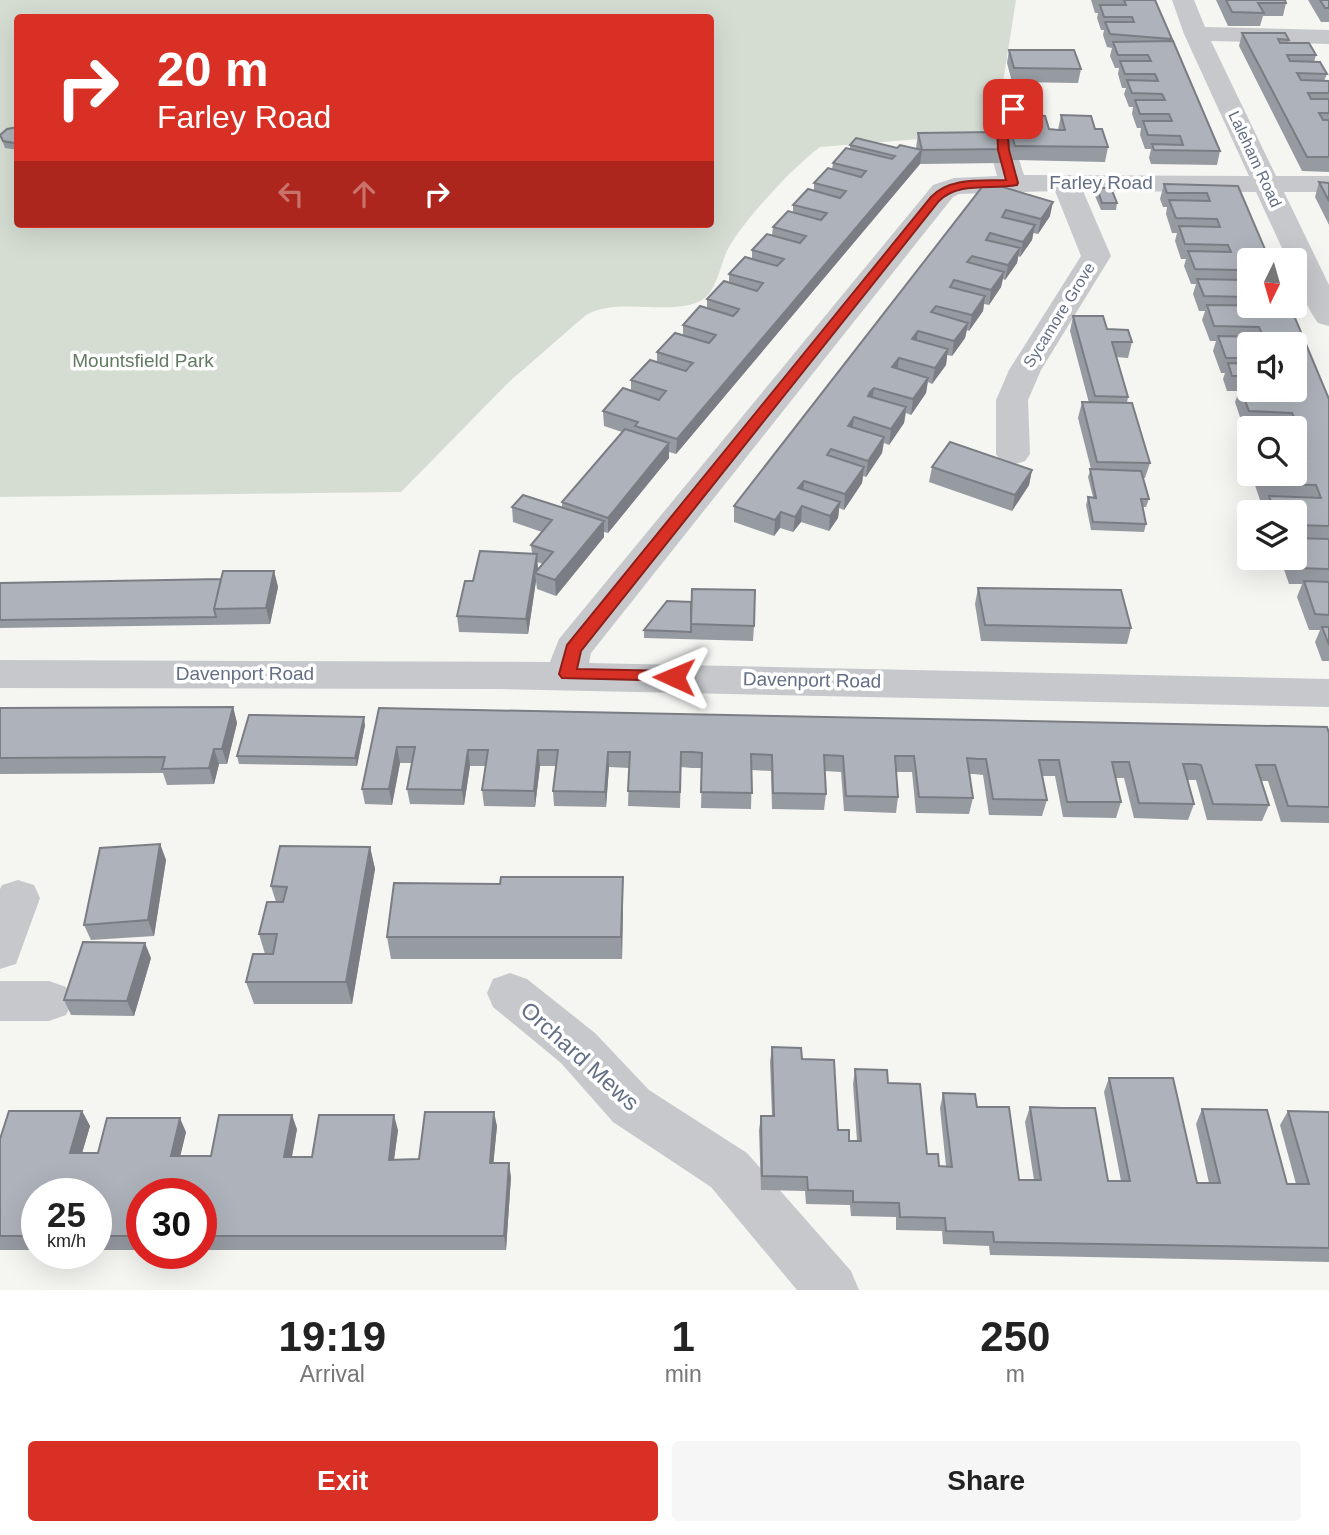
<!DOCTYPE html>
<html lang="en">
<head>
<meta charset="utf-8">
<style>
	body { margin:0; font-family:Helvetica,sans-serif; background:#f6f6f6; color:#222; height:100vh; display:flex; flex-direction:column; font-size:26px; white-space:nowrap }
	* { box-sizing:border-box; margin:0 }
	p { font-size:23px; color:#767676 }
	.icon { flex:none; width:38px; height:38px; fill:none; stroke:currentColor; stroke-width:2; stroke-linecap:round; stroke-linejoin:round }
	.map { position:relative; height:1290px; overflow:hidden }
	.details { display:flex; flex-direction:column; background:#fff; flex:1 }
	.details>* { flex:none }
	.hud { position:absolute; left:14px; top:14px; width:700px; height:214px; border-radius:7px; box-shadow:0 7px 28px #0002; background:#d93025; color:#fff; overflow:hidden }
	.needle { width:46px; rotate:185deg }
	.fabs { position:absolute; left:1237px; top:248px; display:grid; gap:14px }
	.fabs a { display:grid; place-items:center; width:70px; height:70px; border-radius:7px; background:#fff; box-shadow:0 7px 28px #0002; font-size:35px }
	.speed { position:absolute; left:21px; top:1178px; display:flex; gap:14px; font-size:35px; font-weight:700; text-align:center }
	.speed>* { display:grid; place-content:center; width:91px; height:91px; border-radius:50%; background:#fff; box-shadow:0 7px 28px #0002; line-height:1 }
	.speed small { font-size:18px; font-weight:400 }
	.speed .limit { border:10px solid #d22; background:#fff; color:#111 }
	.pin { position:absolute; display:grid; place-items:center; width:60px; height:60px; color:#fff; margin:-30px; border-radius:14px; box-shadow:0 4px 10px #0006 }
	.me { position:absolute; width:77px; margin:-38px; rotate:271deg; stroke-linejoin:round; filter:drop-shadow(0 0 5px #0008) }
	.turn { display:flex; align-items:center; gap:24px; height:147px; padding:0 28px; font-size:32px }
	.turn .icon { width:91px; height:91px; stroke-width:2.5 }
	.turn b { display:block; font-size:49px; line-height:60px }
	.lanes { display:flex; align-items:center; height:66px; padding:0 28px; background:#0003; justify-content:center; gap:35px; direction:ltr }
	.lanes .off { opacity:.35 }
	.eta { display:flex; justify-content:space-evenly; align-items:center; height:119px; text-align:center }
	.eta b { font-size:42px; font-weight:600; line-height:49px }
	.primary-button { display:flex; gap:14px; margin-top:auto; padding:14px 28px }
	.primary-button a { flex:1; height:80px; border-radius:7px; background:#d93025; color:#fff; font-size:28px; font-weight:600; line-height:80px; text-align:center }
	.primary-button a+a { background:#f6f6f6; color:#222 }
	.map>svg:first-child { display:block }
	.green { fill:#d5ddd3; fill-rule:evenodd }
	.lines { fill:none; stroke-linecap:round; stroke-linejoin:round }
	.minor { fill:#c6c8cc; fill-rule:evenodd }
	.wall { fill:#969aa1; fill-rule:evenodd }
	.shaded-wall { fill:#7a7d83 }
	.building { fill:#aeb3bb; stroke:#7a7d83; stroke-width:2 }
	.route { fill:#d93025; stroke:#8d1f18; stroke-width:2 }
	.labels { text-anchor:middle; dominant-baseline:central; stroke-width:7; stroke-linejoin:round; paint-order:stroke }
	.far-street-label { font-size:16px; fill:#646f85; stroke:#fff }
	.street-label { font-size:19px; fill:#646f85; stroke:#fff }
	.park-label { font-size:19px; fill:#637b63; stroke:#fff }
	.near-street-label { font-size:23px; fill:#646f85; stroke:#fff }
</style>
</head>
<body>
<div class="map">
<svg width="1329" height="1290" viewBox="0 0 1329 1290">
	<rect width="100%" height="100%" fill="#f5f6f2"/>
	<path class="green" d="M0,0H1016L995,133L820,147C792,168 746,218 729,247C720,263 718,290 702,300C673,317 618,296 586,315L510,381L401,492L0,497ZM18,18H710V224H18Z"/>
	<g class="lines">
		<path class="minor" d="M1172,0H1194L1205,27L1329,30V44L1211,41L1276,176H1329V192H1284L1329,285V326L1318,323C1306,306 1295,282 1295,261H1288L1256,192L1083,191L1111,256L1041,370L1028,400L1030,454L1025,461L1013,465L1001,461L996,454V400L1009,370L1081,256L1055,191L959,194L953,197L591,653L589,663L1329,679V707L498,689L0,688V660L550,662L559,639L933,185L954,178L997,176L990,150L989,124L1016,90L1025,87L1034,90L1038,95L1015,125L1016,150L1024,175L1249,176L1184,34Z
			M18,880L34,885L40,898L16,964L0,969V889L2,885Z
			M510,973L527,979L595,1033L649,1090L747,1153L851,1271L859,1290H797L711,1187L613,1122L561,1063L493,1007L487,993L493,979Z
			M0,981H49L66,987L73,1001L66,1015L49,1021H0Z"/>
	</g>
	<path class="wall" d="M1091,0H1155L1172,39L1171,41L1220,151L1217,165L1151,164L1149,158L1151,149H1145L1140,135L1141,128H1137L1132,114L1133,107H1129L1124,94L1126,88H1122L1118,74L1119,68H1115L1110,56L1112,48L1107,47L1103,35L1104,30H1101L1097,18L1098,13H1095Z
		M1216,0H1285L1286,3L1283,16H1263L1260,26H1228Z
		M1308,0H1329V22H1321Z
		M1242,33L1289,40L1288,43L1316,55L1314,62L1327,74L1324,81H1329V172L1302,171L1239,46Z
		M1009,50L1081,69L1078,83L1012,82L1007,63Z
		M1017,115L1049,129L1058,130L1061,115L1108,147L1105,162L1012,160L1008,142L1010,128H1015Z
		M18,127V150L5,148L0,135Z
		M918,133L1003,149L1001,163L920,164L676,454L669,452V458L608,533L604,532V537L556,596L537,589L536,581L528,634L459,632L457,616L473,581L532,553L531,545L542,532L513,522L512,507L562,508V502L622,432L604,426L603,411L631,391V380L657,362V352L683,335V325L707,308V299L729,283V274L752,259V250L772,235L773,227L793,213V205L814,191V183L832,169L833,163L850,149V145L897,148H916ZM537,562L543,564L538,570Z
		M986,182L1050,216L1038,234L1033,233L1032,240L1020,257L1018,256L1017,263L1005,280L1003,279L1001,287L989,305L984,304L983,311L969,331L967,330L965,338L952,356L947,355L946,365L932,384L928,382L926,393L911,415L906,413L904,423L889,445L884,443L882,453L866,477L863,476L862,483L844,510L839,508L838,518L829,531L801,522L793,532L780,528L774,536L734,522V506Z
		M1319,182L1329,183V225L1315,197Z
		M1164,184L1238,186L1270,261H1250V306H1290L1329,399V661H1322L1315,642L1320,630H1309L1297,597L1302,584H1289L1280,558H1295V513H1264L1268,500H1260L1251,474H1295V429H1250V462L1240,436L1243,426L1235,402L1239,391H1227L1223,379L1225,373H1221L1213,351L1216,341H1210L1202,320L1205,311H1199L1193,294L1196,284H1191L1184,266L1186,259H1181L1175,241L1177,233H1172L1166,214L1167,207H1163L1160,199ZM1250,345H1295V390H1250Z
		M1097,188L1117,203L1116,210H1101L1095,196Z
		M1073,316L1107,329L1132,342L1128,358L1116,357L1128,397L1127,403L1150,463L1145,478H1143L1149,499L1146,507H1142L1146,524L1144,532L1091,530L1086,505L1088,497H1093L1088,477L1091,469L1078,418L1082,402L1089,403L1070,331Z
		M932,467L1032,470L1029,485L1012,511L929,482Z
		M274,571L278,587L270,624L0,628V583L221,579Z
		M978,588L1131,628L1127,644L981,641L975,604Z
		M667,601L754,626L753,641L644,638V630Z
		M233,707L237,723L227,764H219L214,784L167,785L163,773L0,774V708Z
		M379,708L1329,733V823L1281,822L1268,781H1261L1269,805L1262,821L1207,820L1196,780H1188L1194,804L1188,820L1134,818L1124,778H1115L1121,802L1116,818L1063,817L1055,776H1042L1047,800L1042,816L989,815L983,775L974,774H969L973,798L969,814L916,813L912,772H896L898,797L896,813L844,811L841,772L825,771L826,794L824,810L772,809L771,771L752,770L751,809L701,808L702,768H692L681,767L680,808L628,806L629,768L609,767L606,807L554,806L553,791L556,766H540L535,807L484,806L482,790L486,766H470L464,805L410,804L407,789L412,763H400L392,805L365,804L362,789Z
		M365,725L357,766L239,764L237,756Z
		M160,844L166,860L154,936L91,940L84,925Z
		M370,847L375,869L352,1004H254L246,982L265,954L259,934L276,902L271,886Z
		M623,899L622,959H391L387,937Z
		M151,958L134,1016L71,1015L64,1000Z
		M772,1047L802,1059L838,1130L849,1141H857L853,1084L855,1069L888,1083L927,1154L939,1166H946L940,1108L943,1093L977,1107L1019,1180H1034L1025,1122L1030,1107L1108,1181H1121L1104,1092L1109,1078L1197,1183H1209L1196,1124L1202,1109L1287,1184H1296L1280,1125L1288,1111L1329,1112V1262L990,1255L989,1246L943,1244L942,1231L896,1230V1217L851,1216L850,1205L806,1204L805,1191L761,1190L759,1130L761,1116H772L770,1062Z
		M82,1111L90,1126L82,1153H98L186,1132L180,1156H211L297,1129L292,1157H312L398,1130L394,1160L419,1159L497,1126L493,1163L511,1177L506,1250H201V1194H142V1250H96V1194H37V1250H0V1139Z"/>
	<path class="shaded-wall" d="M18,142V150H16L14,143Z
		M922,150L920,164L676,454L677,439Z
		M1053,202L1050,216L1038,234L1041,219Z
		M1035,225L1032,240L1020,257L1023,242Z
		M1020,248L1017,263L1005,280L1008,265Z
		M1004,272L1001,287L989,305L991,290Z
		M985,296L983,311L969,331L972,315Z
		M968,323L965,338L952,356L954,341Z
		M918,331L916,346L912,339Z
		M948,349L946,365L932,384L935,368Z
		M899,358L897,373L892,367Z
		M928,378L926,393L911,415L913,399Z
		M874,388L872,403L868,396Z
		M906,407L904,423L889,445L891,429Z
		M854,417L852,433L848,426Z
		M884,437L882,453L866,477L868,461Z
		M669,443V458L608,533V518Z
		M864,467L862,483L844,510L845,494Z
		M1032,470L1029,485L1012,511L1015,495Z
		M804,481L803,496L798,488Z
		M840,502L838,518L829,531L830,516Z
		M802,506L801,522L793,532L795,517Z
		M781,512L780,528L774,536L775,520Z
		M604,521V537L556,596L555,580Z
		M537,554L538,569L535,573L536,581L528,634L526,619Z
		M274,571L278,587L270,624L266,608Z
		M233,707L237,723L227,764L222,749Z
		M364,717L365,725L357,766L355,758Z
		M397,747L400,763L392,805L389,789Z
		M214,749L219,764L214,784L209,768Z
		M468,750L470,766L464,805L462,790Z
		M538,750L540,766L535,807L534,791Z
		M608,752L609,767L606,807L605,792Z
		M160,844L166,860L154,936L148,920Z
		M370,847L375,869L352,1004L346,982Z
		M623,877V899L622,959L621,937Z
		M145,943L151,958L134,1016L127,1001Z
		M82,1111L90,1126L78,1167L70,1153Z
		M494,1112L497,1126L492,1178L490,1163Z
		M292,1115L297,1129L289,1171L284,1157Z
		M394,1115L398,1130L392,1174L389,1160Z
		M180,1118L186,1132L177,1170L171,1156Z
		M509,1163L511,1177L506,1250L504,1236Z"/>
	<path class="building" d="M1124,0H1155L1172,39L1110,34L1105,22H1134L1132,17H1104L1100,5H1126Z
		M1226,0H1285L1286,3H1258L1264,13L1232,12Z
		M1320,0H1329V8H1325Z
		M1242,33H1285L1289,40L1278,39L1280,43H1309L1316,55H1287L1290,61L1320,62L1327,74L1297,73L1301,80L1329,81V93H1308L1311,99H1329V113H1319L1323,120H1329V157H1307Z
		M1173,41L1220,151L1154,150L1152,144L1183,145L1180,136L1148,135L1143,121H1172L1169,114H1140L1135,100H1165L1162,94L1132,93L1127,80L1158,81L1155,74H1125L1120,61H1151L1148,55H1118L1113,42Z
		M1009,50H1074L1081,69L1014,68Z
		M1017,115L1045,116L1049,129L1058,130H1065L1061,115L1091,116L1095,129H1102L1108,147L1015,146L1010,128L1020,129Z
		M18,127V142L14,143L3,141L0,135L7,129Z
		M997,132L1003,149L922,150L918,133Z
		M856,138L897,148L900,145L922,150L677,439L635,426L638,422L603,411L623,388L659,400L662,396L666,391L631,380L650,360L686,371L690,366L693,363L657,352L675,333L709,343L716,335L683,325L700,306L733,316L737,312L739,309L707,299L724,281L757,291L763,283L729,274L745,257L777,266L784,259L752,250L767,234L800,243L806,236L773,227L788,211L821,220L827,213L793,205L808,189L840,198L846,191L814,183L828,168L861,177L866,171L833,163L846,148L892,159L895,156L850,145Z
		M986,182L1053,202L1041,219L1006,210L1002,217L1035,225L1023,242L990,233L986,240L1020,248L1008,265L972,256L967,262L1004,272L991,290L954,280L950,287L985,296L972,315L936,306L931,312L968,323L954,341L918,331L912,339L948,349L935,368L899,358L892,367L928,378L913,399L874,388L870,392L868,396L906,407L891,429L854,417L848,426L884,437L868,461L831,449L827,455L864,467L845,494L804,481L798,488L840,502L830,516L802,506L795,517L781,512L775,520L734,506Z
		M1319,182L1329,183V201Z
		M1164,184L1238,186L1270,261H1250V301L1248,297L1204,296L1197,279L1242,280L1238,270L1195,269L1188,251L1231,252L1228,245L1185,244L1179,226L1220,227L1217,219L1176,218L1169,200L1210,201L1207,193H1167Z
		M1097,188H1111L1117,203H1102Z
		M1207,305L1290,306L1329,399V526L1295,525V513H1275L1269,496L1321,498L1316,485L1265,484L1262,474H1295V458H1306L1302,448H1295V429H1250V432L1245,420L1296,421L1292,413L1249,411L1240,387H1250V390H1295V345H1250V358H1226L1218,336L1263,337L1259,327L1214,326Z
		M1073,316H1103L1107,329L1128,330L1132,342H1112L1128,397L1095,396Z
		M1228,363L1250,364V376H1232Z
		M1082,402L1132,403L1150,463L1097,462Z
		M625,429L669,443L608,518L562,502Z
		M950,442L1032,470L1015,495L932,467Z
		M1090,469L1141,471L1149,499H1141L1146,524L1093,522L1088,497L1096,498Z
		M523,495L604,521L555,580L535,573L553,552L531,545L552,520L512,507Z
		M1295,538L1329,539V569L1295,568L1291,558H1295Z
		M480,551L537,554L526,619L457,616L465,581H473Z
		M223,571H274L266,608L214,609Z
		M221,579L214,609L216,617L0,620V583Z
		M1304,581L1329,582V615L1315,614Z
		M978,588L1121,590L1131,628L985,625Z
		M692,589L755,590L754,626L691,624Z
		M667,601L691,602V632L644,630Z
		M1322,627H1329V645Z
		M233,707L222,749H214L209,768L162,769L165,757L0,758V708Z
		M379,708L1327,727L1329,733V807L1288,806L1275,765H1256L1269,805L1213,804L1201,765L1196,764H1183L1194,804L1139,803L1129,762H1112L1121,802H1067L1059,760H1039L1047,800L993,799L986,759H978L967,758L973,798L919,797L914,756H895L898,797L846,796L843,756L824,755L826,794L773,793L772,755L751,754L752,793L701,792L702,753L693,752H681L680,792L628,791L630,752H608L605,792L553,791L558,750H538L534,791L482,790L488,750H468L462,790L407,789L415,747H397L389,789H362Z
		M249,715L364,717L355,758L237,756Z
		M160,844L148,920L84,925L100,848Z
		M280,846L370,847L346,982H246L253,954H273L277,934H259L267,902H283L287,887L271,886Z
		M501,877H623L621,937H387L394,883L500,884Z
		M83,942L145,943L127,1001L64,1000Z
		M772,1047L801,1048L802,1059L834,1060L838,1130H849V1141H861L855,1069L887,1070L888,1083L920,1084L927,1154H938L939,1166L952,1167L943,1093L975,1094L977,1107H1009L1019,1180H1041L1030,1107L1062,1108H1095L1108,1181H1130L1109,1078H1173L1197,1183H1220L1202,1109L1267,1110L1287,1184H1309L1288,1111L1329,1112V1248L994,1242L993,1232L946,1231L945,1218L900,1217L899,1203L853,1202V1191L808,1190L807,1177L762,1176L761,1116H774Z
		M9,1111H82L70,1153H98L107,1118H180L171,1156H211L219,1115H292L284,1157H312L319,1115H394L389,1160L419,1159L425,1112H494L490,1163H509L504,1236H201V1194H142V1236H96V1194H37V1236H0V1139Z"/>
	<path class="route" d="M1010,107L1019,109L1007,124L1009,150L1018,183L1017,185C991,190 959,181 939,201L581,651L577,669L674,671L679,673L682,677L679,681L562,678L559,674L567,645L931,197C950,177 980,181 1006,180L998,150L997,124Z"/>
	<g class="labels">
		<g class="far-street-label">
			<text transform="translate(1255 159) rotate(65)">Laleham Road</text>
			<text transform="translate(1059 315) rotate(-58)">Sycamore Grove</text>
		</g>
		<g class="street-label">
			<text x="1101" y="182">Farley Road</text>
			<text x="245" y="673">Davenport Road</text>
			<text transform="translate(812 680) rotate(1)">Davenport Road</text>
		</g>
		<g class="park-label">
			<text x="143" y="360">Mountsfield Park</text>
		</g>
		<g class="near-street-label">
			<text transform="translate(580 1056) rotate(42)">Orchard Mews</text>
		</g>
	</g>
</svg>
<div class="fabs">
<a><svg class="needle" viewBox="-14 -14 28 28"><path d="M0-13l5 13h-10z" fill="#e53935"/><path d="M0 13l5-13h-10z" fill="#767676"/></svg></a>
<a><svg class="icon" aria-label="sound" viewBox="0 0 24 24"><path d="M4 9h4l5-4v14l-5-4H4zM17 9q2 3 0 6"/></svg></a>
<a><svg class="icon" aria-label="search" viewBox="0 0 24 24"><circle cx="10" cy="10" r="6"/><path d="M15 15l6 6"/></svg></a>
<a><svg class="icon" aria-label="layers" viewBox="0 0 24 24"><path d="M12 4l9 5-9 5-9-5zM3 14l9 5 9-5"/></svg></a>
</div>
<div class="speed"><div>25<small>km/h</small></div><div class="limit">30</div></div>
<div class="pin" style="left:1013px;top:109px;background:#d93025"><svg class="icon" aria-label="arrive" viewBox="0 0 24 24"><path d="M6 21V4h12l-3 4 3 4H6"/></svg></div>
<svg class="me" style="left:674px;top:677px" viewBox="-20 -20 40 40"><path d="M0-17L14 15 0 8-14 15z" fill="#d93025" stroke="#fff" stroke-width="4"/></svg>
<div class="hud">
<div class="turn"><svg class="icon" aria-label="right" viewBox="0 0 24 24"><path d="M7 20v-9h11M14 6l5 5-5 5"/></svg><div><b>20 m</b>Farley Road</div></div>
<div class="lanes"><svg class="icon off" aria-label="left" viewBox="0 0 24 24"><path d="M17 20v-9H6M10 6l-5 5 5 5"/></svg><svg class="icon off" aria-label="ahead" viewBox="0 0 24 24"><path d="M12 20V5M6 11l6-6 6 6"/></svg><svg class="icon" aria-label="right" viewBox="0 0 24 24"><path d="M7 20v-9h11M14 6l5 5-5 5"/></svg></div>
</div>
</div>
<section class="details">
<div class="eta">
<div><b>19:19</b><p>Arrival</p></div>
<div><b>1</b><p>min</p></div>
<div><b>250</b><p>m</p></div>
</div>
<div class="primary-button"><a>Exit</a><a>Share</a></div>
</section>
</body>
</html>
